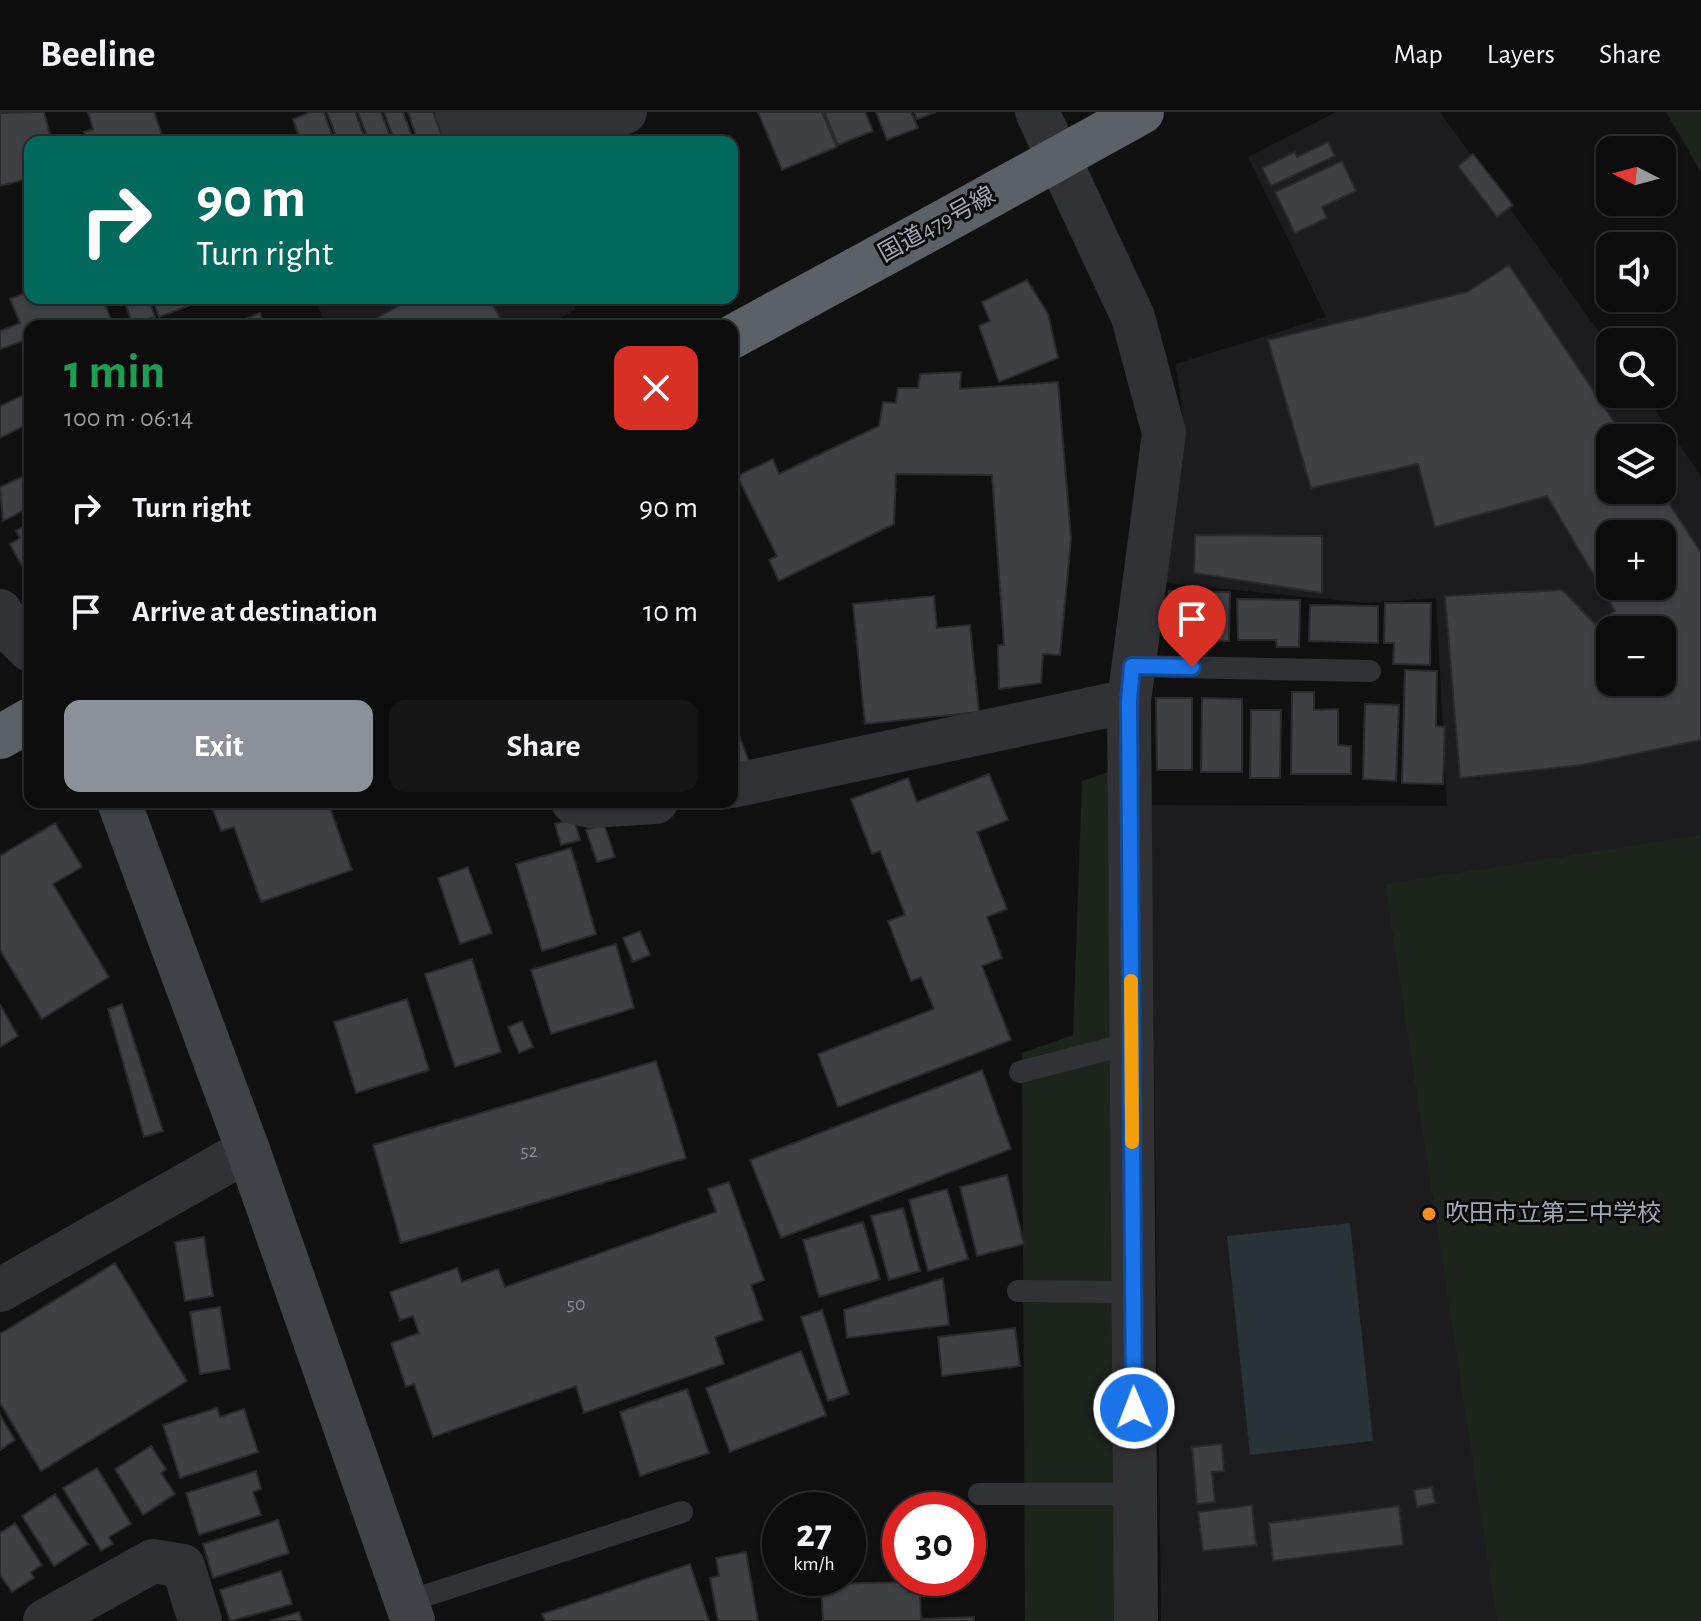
<!DOCTYPE html>
<html lang="en">
<head>
<meta charset="utf-8">
<style>
	body { margin:0; font-family:"Alegreya Sans","Noto Sans JP",sans-serif; background:#151516; color:#f1f3f6; height:100vh; display:flex; flex-direction:column; font-size:30px; white-space:nowrap }
	* { box-sizing:border-box; margin:0 }
	p { font-size:26px; color:#9a9b9d }
	.icon { flex:none; width:44px; height:44px; fill:none; stroke:currentColor; stroke-width:2; stroke-linecap:round; stroke-linejoin:round }
	.map { position:relative; flex:1; overflow:hidden }
	.panel { position:absolute; left:24px; top:208px; width:714px; height:488px; display:flex; flex-direction:column; background:#0c0c0d; border-radius:16px; box-shadow:0 2px 6px #0004,0 0 0 2px #2c2c2e }
	.panel>* { flex:none }
	.top-card { position:absolute; left:24px; top:24px; width:714px; height:168px; border-radius:16px; box-shadow:0 2px 6px #0004,0 0 0 2px #2c2c2e; background:#00695c; color:#fff; overflow:hidden }
	.needle { width:52px; rotate:276deg }
	.buttons { position:absolute; left:1596px; top:24px; display:grid; gap:16px }
	.buttons a { display:grid; place-items:center; width:80px; height:80px; border-radius:16px; background:#0c0c0d; box-shadow:0 2px 6px #0004,0 0 0 2px #2c2c2e; font-size:40px }
	.speed { position:absolute; left:762px; top:1380px; display:flex; gap:16px; font-size:40px; font-weight:700; text-align:center }
	.speed>* { display:grid; place-content:center; width:104px; height:104px; border-radius:50%; background:#0c0c0d; box-shadow:0 2px 6px #0004,0 0 0 2px #2c2c2e; line-height:1 }
	.speed small { font-size:20px; font-weight:400 }
	.speed .limit { border:12px solid #d22; background:#fff; color:#111 }
	.pin { position:absolute; display:grid; place-items:center; width:68px; height:68px; color:#fff; margin:-82px -34px; border-radius:50% 50% 50% 0; rotate:-45deg; box-shadow:0 0 8px #0007 }
	.pin .icon { rotate:45deg }
	.me { position:absolute; width:88px; margin:-44px; rotate:359deg; stroke-linejoin:round; filter:drop-shadow(0 0 6px #0008) }
	.turn { display:flex; align-items:center; gap:28px; height:168px; padding:0 40px; font-size:36px }
	.turn .icon { width:104px; height:104px; stroke-width:2.5 }
	.turn b { display:block; font-size:56px; line-height:68px }
	.round { display:grid; place-items:center; flex:none; width:84px; height:84px; border-radius:16px; background:#151516 }
	.overview { display:flex; align-items:center; justify-content:space-between; height:136px; padding:0 40px }
	h1 { font-size:48px; font-weight:700; line-height:60px; color:#1e9e55 }
	.action { display:flex; gap:16px; margin-top:auto; padding:16px 40px }
	.action a { flex:1; height:92px; border-radius:16px; background:#8c9099; color:#fff; font-size:32px; font-weight:700; line-height:92px; text-align:center }
	.action a+a { background:#151516; color:#f1f3f6 }
	ul { padding:0; list-style:none }
	li { display:flex; align-items:center; gap:24px; height:104px; padding:0 40px }
	li div { flex:1 }
	li b { display:block; font-size:30px }
	li em { font-style:normal }
	header { display:flex; align-items:center; gap:48px; box-sizing:border-box; height:112px; padding:0 40px; background:#0c0c0d; border-bottom:2px solid #2c2c2e }
	header strong { font-size:38px }
	nav { display:flex; gap:44px; margin-inline-start:auto; font-size:28px }
	.map>svg:first-child { display:block }
	.built { fill:#1c1c1e; fill-rule:evenodd }
	.green { fill:#1c241c }
	.water { fill:#283337 }
	.building { fill:#3e4044; stroke:#2a2a2d; stroke-width:2; fill-rule:evenodd }
	.lines { fill:none; stroke-linecap:round; stroke-linejoin:round }
	.lane { stroke:#313236; stroke-width:22 }
	.street { stroke:#313236; stroke-width:44 }
	.secondary { stroke:#3f4246; stroke-width:44 }
	.highway { stroke:#5c6167; stroke-width:44 }
	.highway-bridge { stroke:#5c6167; stroke-width:44 }
	.route-casing { stroke:#114b97; stroke-width:20 }
	.route { stroke:#1a73e8; stroke-width:14 }
	.slow { stroke:#f59e0b; stroke-width:14 }
	.poi-dot { fill:#f88f21; stroke:#0b0b0c; stroke-width:3 }
	.labels { text-anchor:middle; dominant-baseline:central; stroke-width:6; stroke-linejoin:round; paint-order:stroke }
	.number-label { font-size:20px; fill:#888f97 }
	.street-label { font-size:24px; fill:#a0a9b3; stroke:#0b0b0c }
	.poi-label { font-size:24px; fill:#a0a9b3; stroke:#0b0b0c; text-anchor:start }
</style>
</head>
<body>
<header>
<strong>Beeline</strong>
<nav><a>Map</a><a>Layers</a><a>Share</a></nav>
</header>
<div class="map">
<svg width="1701" height="1509" viewBox="0 0 1701 1509">
	<rect width="100%" height="100%" fill="#101011"/>
	<path class="built" d="M1336,0H1440L1610,235V282H1644L1701,364V1509H1161L1151,693L1447,694L1436,486L1365,491L1165,471L1185,324L1176,252L1326,205L1248,45ZM1610,326H1662V378H1610ZM1610,422H1662V474H1610ZM1610,518H1662V570H1610Z
		M315,186H571L575,198L545,214H326Z"/>
	<path class="green" d="M1666,0H1701V60Z
		M1111,659L1118,1509H1025L1022,941L1073,923L1082,669Z
		M1701,723V1509H1497L1385,772Z"/>
	<path class="water" d="M1350,1111L1373,1329L1250,1343L1227,1124Z"/>
	<path class="building" d="M35,0H44L52,30H30V66L0,74V1Z
		M88,0H154L164,30H87L84,20L93,17Z
		M311,0H324L334,30H301L293,7Z
		M327,0H355L366,30H338Z
		M358,0H381L392,30H369Z
		M384,0H403L414,30H395Z
		M408,0H433L444,30H418Z
		M758,0H822L837,35L782,58Z
		M824,0H865L873,19L838,33Z
		M876,0H911L918,16L887,28Z
		M914,0H936L917,7Z
		M1328,30L1335,44L1271,74L1262,56L1295,40L1297,45Z
		M1473,42L1513,93L1497,105L1458,54Z
		M1342,49L1356,79L1322,95L1327,106L1295,121L1275,80Z
		M1509,153L1625,326H1610V378H1660L1701,440V628L1582,653L1460,666L1445,484L1562,478L1595,512L1615,499L1547,384L1435,415L1418,352L1311,376L1268,228L1467,180ZM1610,422H1662V474H1610ZM1610,518H1662V570H1610Z
		M1027,168L1048,202L1058,246L999,270L979,214L990,209L982,190Z
		M30,179V186H103L113,214H30V240L26,228L0,237V219L20,211L10,187Z
		M123,186H148L155,205L133,213Z
		M152,186H188L191,193L159,205Z
		M412,186H489L505,214H363Z
		M260,201L265,214H229Z
		M961,260L960,277L1058,270L1071,427L1060,543L1043,542L1041,571L999,577L998,533H1004L992,363L896,362L894,412L779,469L769,448L777,444L737,364L773,347L779,362L879,314L883,290L896,291L898,276H918L920,262Z
		M30,280V311L0,326V294Z
		M30,361V395L3,409L0,375Z
		M30,411V469L10,432L20,426L16,419Z
		M1195,423L1322,424V481L1194,461Z
		M1169,479L1230,480L1229,529L1167,527Z
		M934,484L937,516L970,513L979,600L865,612L853,492Z
		M1237,487L1300,488L1299,535H1277L1276,528H1238Z
		M1385,491H1431L1430,553L1393,552L1394,531H1384Z
		M1310,493L1378,494V531L1309,529Z
		M1405,558L1437,559L1436,614L1445,615L1443,672L1402,671Z
		M1292,580H1314V598L1338,597V633L1351,634V662H1291Z
		M1156,586H1192V658H1157Z
		M1202,586L1242,587V660H1201Z
		M1365,592L1399,593L1396,669L1363,667Z
		M1251,598H1281L1280,666H1250Z
		M732,604L749,650L732,654Z
		M989,662L1008,708L977,720L1007,797L987,805L1002,846L982,854L1011,928L838,995L818,942L934,897L921,865L911,869L888,809L905,803L880,739L872,742L851,687L908,666L917,690Z
		M210,690H328L352,758L261,790L234,715L221,719Z
		M574,707L580,728L561,733L555,712Z
		M55,711L82,755L53,772L109,865L42,907L0,838V744Z
		M604,712L615,745L597,750L586,718Z
		M571,736L596,822L542,839L516,752Z
		M468,755L492,821L460,832L438,766Z
		M640,819L650,843L633,850L623,826Z
		M616,832L634,896L551,922L531,858Z
		M472,847L501,940L455,955L425,862Z
		M407,887L429,958L356,981L334,910Z
		M122,892L163,1019L144,1025L108,897Z
		M0,893L18,924L0,935Z
		M522,909L533,935L519,941L508,915Z
		M656,949L686,1046L401,1131L373,1033Z
		M982,958L1011,1037L781,1126L750,1048Z
		M1007,1063L1024,1132L977,1144L960,1075Z
		M729,1070L764,1168L751,1173L763,1208L715,1225L724,1252L584,1301L576,1274L433,1325L414,1272L406,1275L391,1231L419,1221L413,1204L400,1208L390,1180L457,1156L462,1170L498,1157L505,1175L716,1100L708,1077Z
		M947,1077L968,1147L928,1159L909,1088Z
		M903,1096L920,1159L889,1168L871,1104Z
		M863,1110L880,1167L819,1185L803,1128Z
		M204,1125L213,1184L185,1189L175,1130Z
		M115,1151L187,1269L41,1359L0,1291V1222Z
		M943,1166L949,1213L847,1226L844,1198Z
		M220,1195L230,1257L200,1262L190,1200Z
		M822,1198L849,1282L828,1289L801,1205Z
		M1015,1216L1020,1254L942,1264L938,1225Z
		M801,1239L826,1303L730,1340L706,1276Z
		M687,1277L709,1341L640,1364L620,1300Z
		M217,1296L220,1305L244,1297L258,1340L180,1366L163,1313Z
		M0,1303L15,1328L0,1338Z
		M1222,1332L1224,1359L1212,1360L1215,1390L1197,1392L1192,1335Z
		M151,1334L166,1357L161,1361L175,1382L143,1403L115,1357Z
		M97,1356L131,1412L109,1425L113,1432L101,1439L63,1376Z
		M256,1359L261,1377L253,1380L261,1403L199,1423L186,1381Z
		M1432,1375L1435,1391L1417,1395L1414,1378Z
		M55,1382L88,1432L54,1454L22,1404Z
		M1252,1393L1256,1433L1203,1439L1198,1400Z
		M1399,1394L1403,1433L1273,1449L1269,1411Z
		M278,1408L289,1441L213,1466L203,1432Z
		M15,1411L42,1453L31,1460L34,1466L12,1480L0,1463V1421Z
		M746,1440L758,1509H718L710,1466L719,1464L716,1446Z
		M690,1452L709,1509H545L542,1502Z
		M281,1459L292,1492L230,1509L220,1478Z
		M908,1470L909,1480H920L921,1507L974,1505V1509H823L821,1472Z
		M299,1500L302,1509H270Z"/>
	<g class="lines">
		<path class="lane" d="M1132,554L1370,559
			M1020,960L1132,931
			M1018,1179L1133,1180
			M979,1382H1135
			M406,1490L682,1400"/>
		<path class="street" d="M457,0L466,22L585,13L625,0
			M1037,0L1133,205L1164,321L1129,589L1136,1509
			M0,499L14,522L30,538
			M732,674L1129,589
			M573,690L591,694L656,690
			M0,1178L248,1038
			M45,1509L153,1449L183,1454L200,1509"/>
		<path class="secondary" d="M119,690L248,1038L413,1509"/>
		<path class="highway" d="M732,225L932,116
			M0,625L30,608"/>
		<path class="highway-bridge" d="M932,116L1142,0"/>
	</g>
	<g class="lines">
		<g class="route-casing">
			<path id="route" d="M1134,1296L1129,589L1132,554L1192,555"/>
		</g>
		<use href="#route" class="route"/>
		<path class="slow" d="M1131,869L1132,1030"/>
	</g>
	<circle class="poi-dot" cx="1429" cy="1102" r="8"/>
	<g class="labels">
		<g class="number-label">
			<text x="529" y="1039">52</text>
			<text x="576" y="1192">50</text>
		</g>
		<g class="street-label">
			<text transform="translate(937 113) rotate(-29)">国道479号線</text>
		</g>
		<g class="poi-label">
			<text x="1445" y="1102">吹田市立第三中学校</text>
		</g>
	</g>
</svg>
<div class="buttons">
<a><svg class="needle" viewBox="-14 -14 28 28"><path d="M0-13l5 13h-10z" fill="#e53935"/><path d="M0 13l5-13h-10z" fill="#9a9b9d"/></svg></a>
<a><svg class="icon" aria-label="sound" viewBox="0 0 24 24"><path d="M4 9h4l5-4v14l-5-4H4zM17 9q2 3 0 6"/></svg></a>
<a><svg class="icon" aria-label="search" viewBox="0 0 24 24"><circle cx="10" cy="10" r="6"/><path d="M15 15l6 6"/></svg></a>
<a><svg class="icon" aria-label="layers" viewBox="0 0 24 24"><path d="M12 4l9 5-9 5-9-5zM3 14l9 5 9-5"/></svg></a>
<a>+</a>
<a>−</a>
</div>
<div class="speed"><div>27<small>km/h</small></div><div class="limit">30</div></div>
<div class="pin" style="left:1192px;top:555px;background:#d93025"><svg class="icon" aria-label="arrive" viewBox="0 0 24 24"><path d="M6 21V4h12l-3 4 3 4H6"/></svg></div>
<svg class="me" style="left:1134px;top:1296px" viewBox="-20 -20 40 40"><circle r="17" fill="#1a73e8" stroke="#fff" stroke-width="3"/><path d="M0-11L8 9 0 5-8 9z" fill="#fff"/></svg>
<div class="top-card">
<div class="turn"><svg class="icon" aria-label="right" viewBox="0 0 24 24"><path d="M7 20v-9h11M14 6l5 5-5 5"/></svg><div><b>90 m</b>Turn right</div></div>
</div>
<section class="panel">
<div class="overview"><div><h1>1 min</h1><p>100 m · 06:14</p></div><a class="round" style="background:#d93025;color:#fff"><svg class="icon" aria-label="close" viewBox="0 0 24 24"><path d="M6 6l12 12M18 6L6 18"/></svg></a></div>
<ul>
<li><svg class="icon" aria-label="right" viewBox="0 0 24 24"><path d="M7 20v-9h11M14 6l5 5-5 5"/></svg><div><b>Turn right</b></div><em>90 m</em></li>
<li><svg class="icon" aria-label="arrive" viewBox="0 0 24 24"><path d="M6 21V4h12l-3 4 3 4H6"/></svg><div><b>Arrive at destination</b></div><em>10 m</em></li>
</ul>
<div class="action"><a>Exit</a><a>Share</a></div>
</section>
</div>
</body>
</html>
